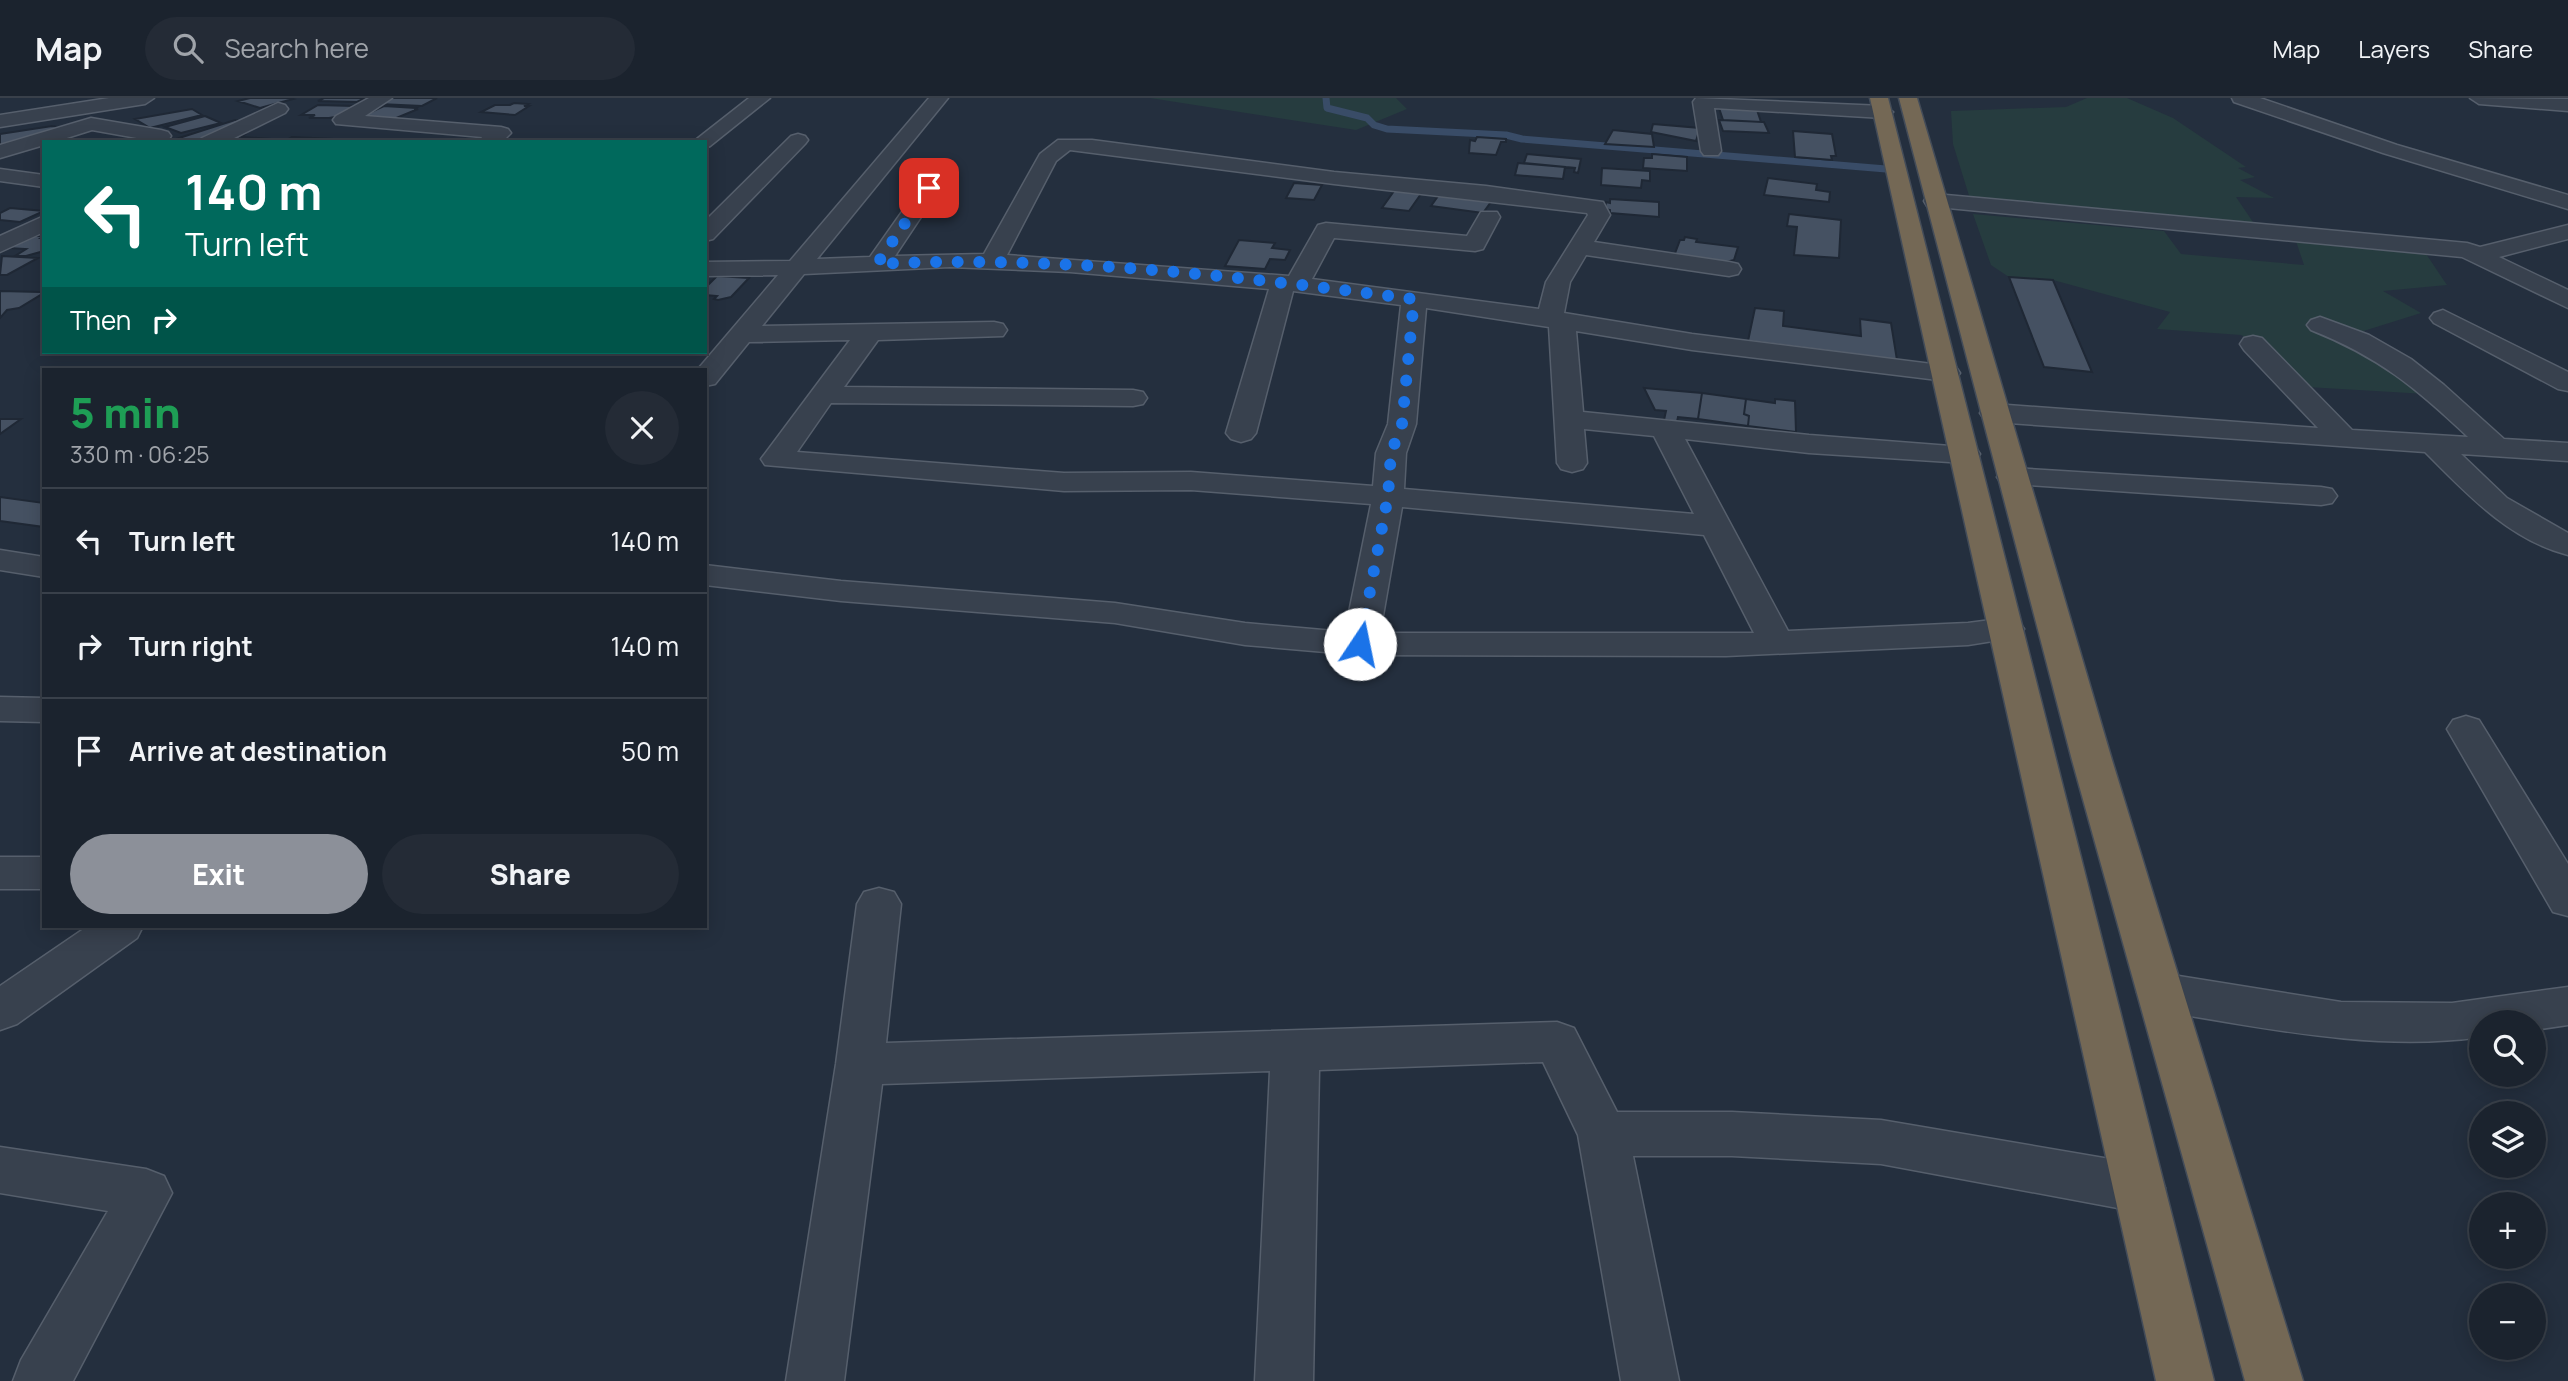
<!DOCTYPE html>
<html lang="en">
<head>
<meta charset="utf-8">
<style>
	body { margin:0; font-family:Manrope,sans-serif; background:#242b36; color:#f1f3f6; height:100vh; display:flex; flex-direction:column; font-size:26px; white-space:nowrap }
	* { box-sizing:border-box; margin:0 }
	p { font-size:23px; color:#a0a4aa }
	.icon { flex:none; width:38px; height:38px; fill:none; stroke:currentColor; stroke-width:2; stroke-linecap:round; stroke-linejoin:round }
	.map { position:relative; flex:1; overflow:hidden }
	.sheet { position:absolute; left:42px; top:270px; width:665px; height:560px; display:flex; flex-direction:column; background:#1b232e; border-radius:0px; box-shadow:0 4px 18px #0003,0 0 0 2px #39404a }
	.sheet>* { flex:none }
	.banner { position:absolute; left:42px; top:42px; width:665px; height:214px; border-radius:0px; box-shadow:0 4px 18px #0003,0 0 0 2px #39404a; background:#00695c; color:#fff; overflow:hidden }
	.buttons { position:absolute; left:2469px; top:912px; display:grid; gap:14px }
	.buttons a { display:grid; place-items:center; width:77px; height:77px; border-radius:50%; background:#1b232e; box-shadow:0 4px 18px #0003,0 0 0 2px #39404a; font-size:35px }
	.pin { position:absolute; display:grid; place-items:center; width:60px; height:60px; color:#fff; margin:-30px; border-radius:14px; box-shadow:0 4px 10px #0006 }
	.me { position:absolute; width:77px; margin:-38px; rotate:11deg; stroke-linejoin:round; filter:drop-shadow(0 0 5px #0008) }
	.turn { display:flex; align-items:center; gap:24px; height:147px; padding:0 28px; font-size:32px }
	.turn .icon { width:91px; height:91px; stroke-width:2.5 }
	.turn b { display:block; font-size:49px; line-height:60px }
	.then { display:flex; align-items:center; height:66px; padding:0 28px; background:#0003; gap:14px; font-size:26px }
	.round { display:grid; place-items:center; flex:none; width:74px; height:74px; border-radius:37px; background:#242b36 }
	.summary { display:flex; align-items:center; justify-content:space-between; height:119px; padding:0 28px }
	h1 { font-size:42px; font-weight:800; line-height:52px; color:#1e9e55 }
	.button { display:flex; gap:14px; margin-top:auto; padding:14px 28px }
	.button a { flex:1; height:80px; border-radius:42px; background:#8c9099; color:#fff; font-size:28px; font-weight:800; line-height:80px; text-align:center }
	.button a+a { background:#242b36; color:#f1f3f6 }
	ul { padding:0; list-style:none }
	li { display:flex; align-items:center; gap:21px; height:105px; padding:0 28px; border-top:2px solid #39404a }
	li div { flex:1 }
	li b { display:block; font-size:26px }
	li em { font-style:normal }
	header { display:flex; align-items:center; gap:42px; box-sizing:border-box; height:98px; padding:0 35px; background:#1b232e; border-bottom:2px solid #39404a }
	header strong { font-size:33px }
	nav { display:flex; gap:38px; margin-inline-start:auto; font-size:24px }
	.search { width:490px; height:63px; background:#242b36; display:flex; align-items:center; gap:18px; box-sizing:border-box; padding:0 24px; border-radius:38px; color:#a0a4aa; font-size:26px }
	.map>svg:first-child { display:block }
	.green { fill:#263c3f }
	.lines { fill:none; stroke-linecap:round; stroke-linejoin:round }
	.stream { stroke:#394c67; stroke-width:7 }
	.building { fill:#455162; stroke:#1f2835; stroke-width:2 }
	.minor-casing { stroke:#565f6c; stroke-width:3 }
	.highway-casing { stroke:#434c59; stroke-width:3 }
	.minor { fill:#38414e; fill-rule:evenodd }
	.highway { fill:#746855; fill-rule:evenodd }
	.route { stroke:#1a73e8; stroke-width:12; stroke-dasharray:0 21.6 }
</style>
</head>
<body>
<header>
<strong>Map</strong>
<div class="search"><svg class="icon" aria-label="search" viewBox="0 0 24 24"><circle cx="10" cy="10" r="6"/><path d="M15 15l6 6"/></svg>Search here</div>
<nav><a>Map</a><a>Layers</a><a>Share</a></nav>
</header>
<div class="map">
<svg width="2568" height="1283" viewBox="0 0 2568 1283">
	<rect width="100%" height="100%" fill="#242f3e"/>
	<path class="green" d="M1150,0H1396L1407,11L1356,32Z
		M2087,0H2127L2173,20L2246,69L2238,70L2255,79L2240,82L2274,100L2236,99L2255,127L1971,104L1953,46L1951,13L2066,9Z
		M1973,116L2164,133L2181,156L2304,167L2296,143L2424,153L2447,187L2383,193L2421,215L2354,236L2426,296L2307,289L2271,251L2241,237L2157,231L2170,214L2053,182L2009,179L1991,167Z"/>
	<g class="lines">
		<path class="stream" d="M1326,0L1327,10L1367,20L1374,27L1387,31L1506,37L1522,41L1886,71"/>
	</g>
	<path class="building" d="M250,0H289L293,1L260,10L238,3Z
		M324,0H365L357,4L318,3Z
		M390,0H437L422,8L379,6Z
		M514,5L528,6L524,8H529L515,17L481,14L495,7H510Z
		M318,7L354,8L341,18L329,20H309L315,17H301Z
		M384,8L416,10L414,11H418L394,21L362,18Z
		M1719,10L1757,12L1761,24L1723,22Z
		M192,11L202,17L150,30L135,21Z
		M205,18L221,25L181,35L165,29Z
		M235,22L242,24L202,43L176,41Z
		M1719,22L1764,24L1769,35L1723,33Z
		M1653,26L1700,30L1696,43L1651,34Z
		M52,28L62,30L0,49V36Z
		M1613,32L1652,36L1654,49L1605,46Z
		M1793,33L1832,36L1836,58H1831L1832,62L1795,59Z
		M237,37H244L241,39L271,41L265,44H222Z
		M292,39L336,41L332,44H283Z
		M1477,39L1506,41V44H1501L1496,57L1469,55L1470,42L1475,43Z
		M1527,56L1581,61L1578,75L1574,74L1575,70L1524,65Z
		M1652,56L1687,59V73L1643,70L1644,60H1652Z
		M1518,65L1565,69L1563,81L1515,77Z
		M1602,70L1650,73V83L1642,82L1641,90L1601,87Z
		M1768,80L1817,86L1816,92L1830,94L1829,104L1764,97Z
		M1294,85L1322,87L1314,102L1286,100Z
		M1394,93H1423L1409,113L1382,110Z
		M1441,94L1493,101L1483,115L1431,108Z
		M1610,101L1659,104V119L1610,115V112L1605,111L1606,104L1610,105Z
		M10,110L44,113L20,124L0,122V115Z
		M1789,116L1841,122L1839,160L1794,157L1797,129L1787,128Z
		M34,138H44L41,140H44V153L26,158H15L26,151L8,150Z
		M1685,139L1697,141L1696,144L1738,149L1734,162L1726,164L1674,158L1680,142H1684Z
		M1239,142L1275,145L1272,150L1290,152L1285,162L1270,161L1265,171L1225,168Z
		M2,158L38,160L7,177H0Z
		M717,178L749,180L731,199L718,202L714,201L717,198L705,197V190Z
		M2009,179L2053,182L2092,274L2044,269Z
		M0,193L41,194L42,196L19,210L7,212L0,220Z
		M1755,210L1784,213L1783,228L1861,238L1860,221L1891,225L1897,262L1748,243Z
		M1644,290L1702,295L1698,321L1678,319L1677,324L1664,322L1666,313L1655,312Z
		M1702,295L1746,301L1744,316L1749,318L1748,328L1698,321Z
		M1746,301L1775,305V301L1795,303L1796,334L1748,328L1749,318L1744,316Z
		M0,321H21L0,336Z
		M0,399L44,405V429L0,423Z"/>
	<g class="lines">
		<g class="minor-casing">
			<path id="minor" d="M109,0H154L145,6L0,29V17Z
				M369,0H392L365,18L501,29L508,31L511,35L502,44H479L482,39L336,26L333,22L336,18Z
				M749,0H770L710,48L705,50V44H693Z
				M929,0H948L817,161L870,159L935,67H949L953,71L895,158L984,156L1040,56L1058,42H1092L1334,74L1486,88L1603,104L1610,117L1594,144L1729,164L1738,166L1741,171L1738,176L1729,178L1586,157L1570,184L1564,215L1692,236L1956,269L1960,275L1956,281L1946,283L1692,252L1576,233L1583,314L1809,337L1976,350L1980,356L1976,362L1965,365L1809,355L1685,341L1788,533L1968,525L2006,520L2018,523L2024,531L2018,539L1968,547L1726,558L1360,557L1245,547L1115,525L841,503L705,487V467L841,483L1115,505L1245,525L1345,534L1371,406L1191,392L1064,393L765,367L761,361L850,242L749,244L715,286L705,288V271H698L778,177L705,178V164L790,163ZM1070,52L1334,86L1587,115L1588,117L1546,184L1539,211L1312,181L1334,140L1475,153L1483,151L1500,119L1497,114H1481L1467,138L1326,125L1318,127L1289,178L1007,157L1056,63ZM950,169L1070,174L1269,191L1226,335L1231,341L1241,344L1251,341L1256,335L1293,193L1401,207L1388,326L1376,355L1373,388L1191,374L1064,375L797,354L831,305L1133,308L1143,306L1147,300L1143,294L1133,292L844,289L878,242L1003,238L1007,232L1003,226L994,224L762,228L804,176ZM1426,210L1549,229L1557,365L1561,371L1572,374L1583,371L1587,365L1584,331L1654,338L1694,416L1404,391L1406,355L1416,326ZM1402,409L1704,437L1754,535H1380Z
				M1696,0L1883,8L1893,14L1883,20L1714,10L1721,53L1718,57H1704L1701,53L1693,4Z
				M2232,0H2260L2397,47L2568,97V111L2383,55L2234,4Z
				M2470,0L2568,1V13L2479,6Z
				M278,5L285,7L288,11L285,15L226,44H199L202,40Z
				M91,20L161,32L168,34L171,38L168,42L159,44L92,32L54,44H44V47L0,60V47Z
				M798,36L805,38L808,42L805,46L713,141L705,143V123L791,38Z
				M0,71L44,77V89L0,83Z
				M1935,96L2467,145L2480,149L2568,127V141L2499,159L2568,192V210L2462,159L1927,108L1924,103L1927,98Z
				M44,118V134L0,154V138Z
				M2443,212L2568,274V293L2558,291L2434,225L2430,220L2434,215Z
				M2320,219L2369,237L2411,261L2444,287L2504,341L2568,345V363L2461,356L2507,400L2568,435V457C2509,442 2466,395 2425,354L1994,324L1984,321L1980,315L1984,309L1994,306L2318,330L2244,252L2240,246L2244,240L2253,238L2262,240L2352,332L2468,339C2415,289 2379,259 2311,232L2307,227L2311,222Z
				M2012,370L2321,389L2332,391L2337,398L2332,405L2321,407L2001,385L1997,379L2001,373Z
				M0,452L44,459V479L0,472Z
				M0,599L44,600V624L0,623Z
				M2466,618L2479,622L2568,766V818L2553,814L2447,631L2453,622Z
				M0,759H44V791H0Z
				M879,790L894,794L901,806L886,945L1557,924L1574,930L1617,1014H1732L1881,1022L2139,1066L2157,1073L2165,1090L2157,1107L2139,1114L1881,1066L1732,1058H1633L1679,1283H1621L1578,1037L1543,964L1319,972L1313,1283H1255L1270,973L882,986L844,1283H786L836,966L857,806L864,794Z
				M88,828H143L137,840L17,926L0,932V888Z
				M2160,875L2341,904L2452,905L2568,889V927L2534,932V924H2482V939C2374,954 2266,930 2160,913L2144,907L2137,894L2144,881Z
				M0,1049L146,1071L164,1078L172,1095L73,1283H13L21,1262L108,1113L0,1095Z"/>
		</g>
		<g class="highway-casing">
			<path id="highway" d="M1870,0H1888L2214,1283H2156Z
				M1899,0H1917L2112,662L2303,1283H2245L2072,662Z"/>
		</g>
		<use href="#minor" class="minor"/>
		<use href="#highway" class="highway"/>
	</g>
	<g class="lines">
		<path class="route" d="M929,90L877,166C1056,157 1236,178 1414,201L1402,326L1391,355L1388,398L1360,546"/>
	</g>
</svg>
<div class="buttons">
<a><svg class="icon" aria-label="search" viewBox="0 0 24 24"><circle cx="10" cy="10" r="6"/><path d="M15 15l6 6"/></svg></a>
<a><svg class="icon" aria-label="layers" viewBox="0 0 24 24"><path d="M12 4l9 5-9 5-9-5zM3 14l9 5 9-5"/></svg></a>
<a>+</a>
<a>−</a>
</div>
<div class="pin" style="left:929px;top:90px;background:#d93025"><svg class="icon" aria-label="arrive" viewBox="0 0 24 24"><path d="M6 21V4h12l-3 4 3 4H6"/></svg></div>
<svg class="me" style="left:1360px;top:546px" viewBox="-20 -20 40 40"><circle r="19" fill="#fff"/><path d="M0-13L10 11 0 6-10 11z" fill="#1a73e8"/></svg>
<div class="banner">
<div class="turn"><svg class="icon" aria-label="left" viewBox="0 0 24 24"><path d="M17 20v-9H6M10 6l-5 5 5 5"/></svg><div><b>140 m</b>Turn left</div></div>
<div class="then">Then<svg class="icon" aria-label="right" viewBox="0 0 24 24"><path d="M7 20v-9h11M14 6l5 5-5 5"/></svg></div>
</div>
<section class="sheet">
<div class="summary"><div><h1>5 min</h1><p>330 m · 06:25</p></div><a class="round"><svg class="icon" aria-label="close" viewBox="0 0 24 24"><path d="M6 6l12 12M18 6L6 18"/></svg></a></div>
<ul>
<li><svg class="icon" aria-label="left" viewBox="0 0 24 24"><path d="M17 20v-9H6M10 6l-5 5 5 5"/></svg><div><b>Turn left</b></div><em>140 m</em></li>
<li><svg class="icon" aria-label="right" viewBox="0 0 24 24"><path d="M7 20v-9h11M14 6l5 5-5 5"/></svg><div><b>Turn right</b></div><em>140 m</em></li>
<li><svg class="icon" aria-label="arrive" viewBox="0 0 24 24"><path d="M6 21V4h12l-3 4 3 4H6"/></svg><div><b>Arrive at destination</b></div><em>50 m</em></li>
</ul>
<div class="button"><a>Exit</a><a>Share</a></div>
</section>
</div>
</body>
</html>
